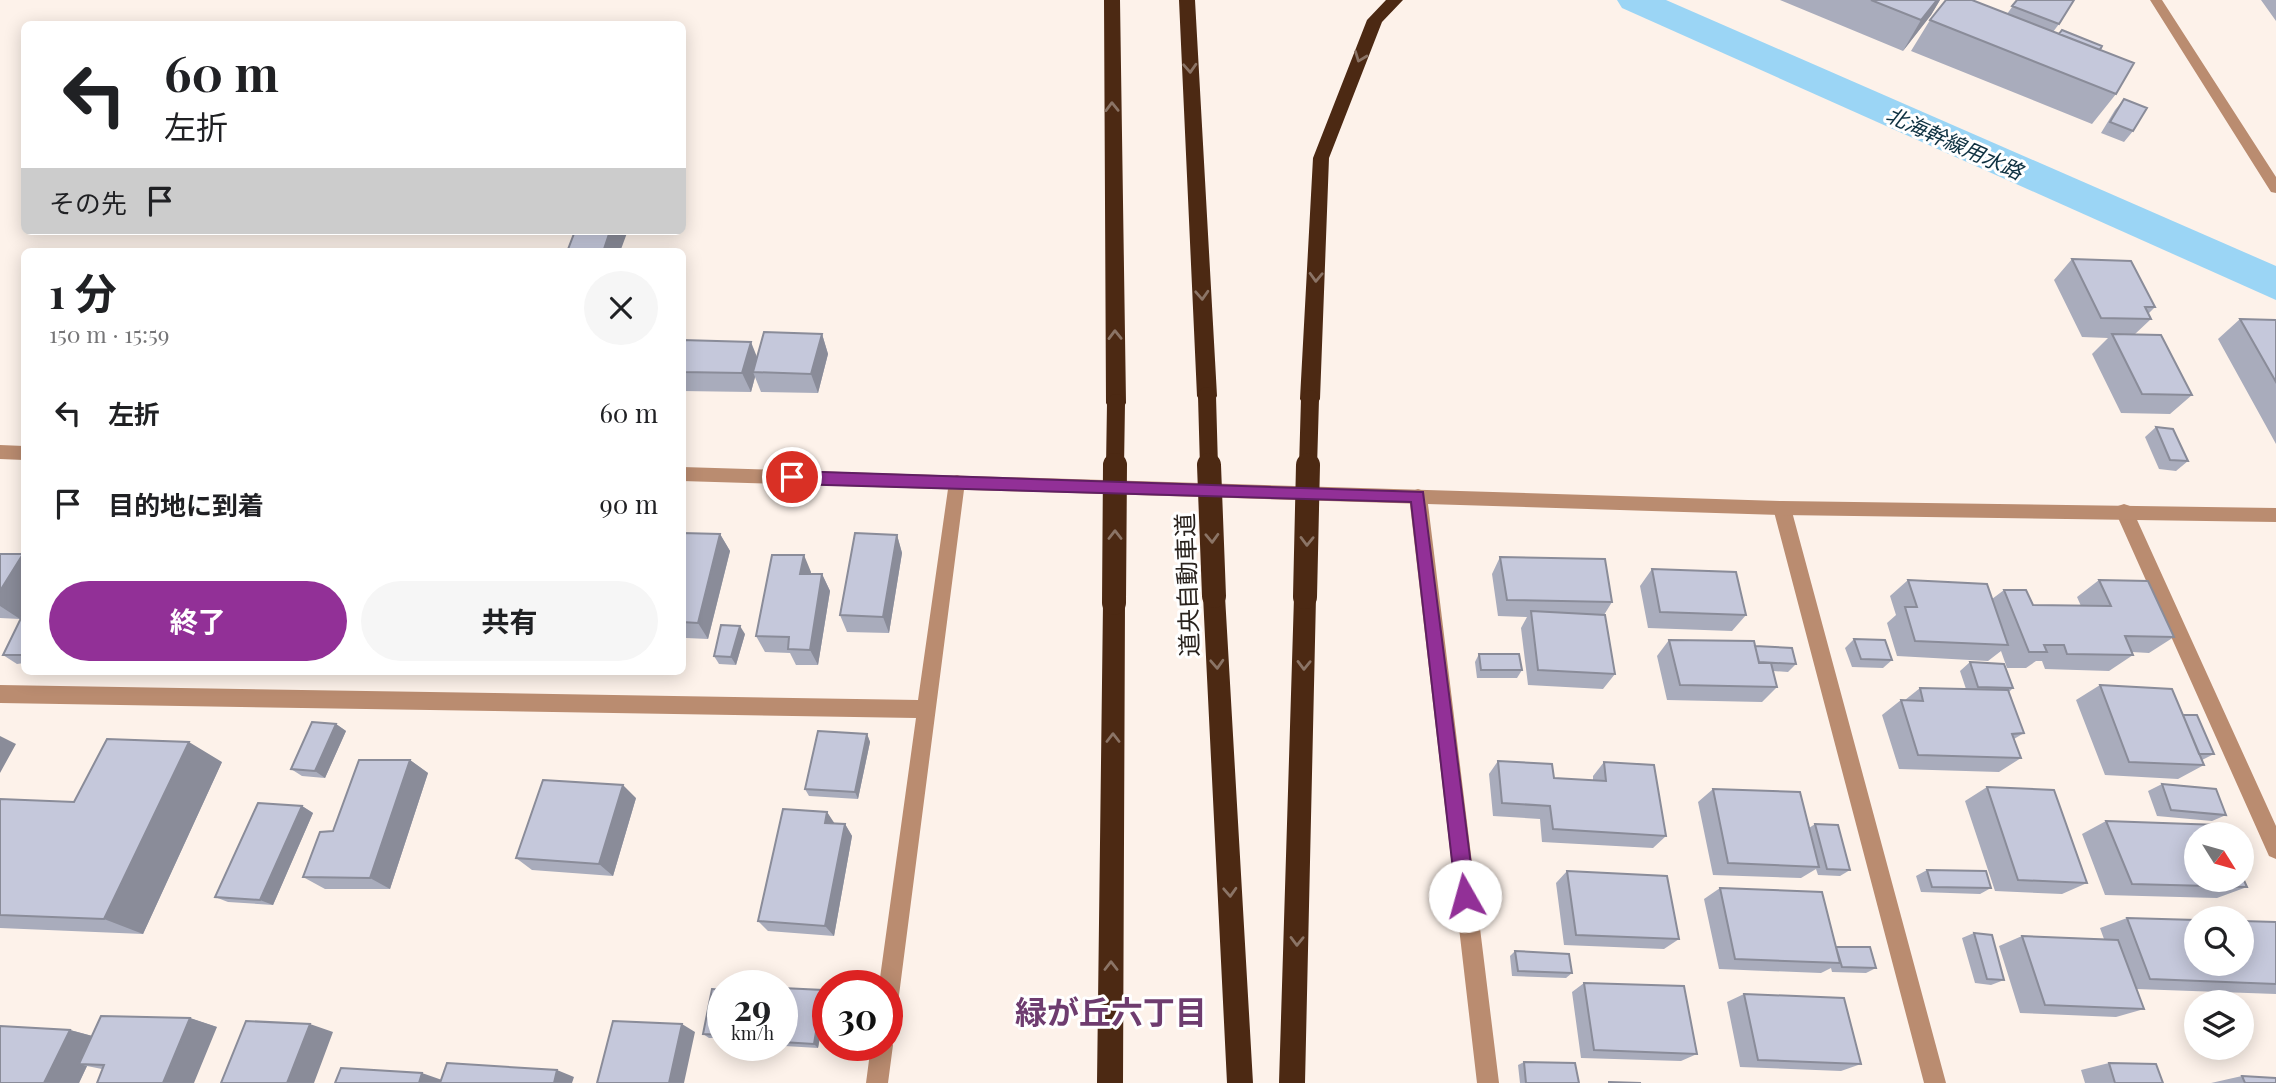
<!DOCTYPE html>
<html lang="ja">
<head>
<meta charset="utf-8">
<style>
	body { margin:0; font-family:"Playfair Display","Noto Sans JP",serif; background:#f6f6f6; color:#202124; height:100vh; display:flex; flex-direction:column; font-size:26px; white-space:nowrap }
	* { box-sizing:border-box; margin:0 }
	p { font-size:23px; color:#757577 }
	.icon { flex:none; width:38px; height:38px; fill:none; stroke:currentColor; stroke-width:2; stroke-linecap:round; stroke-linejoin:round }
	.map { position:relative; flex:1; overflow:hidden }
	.details { position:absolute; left:21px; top:248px; width:665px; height:427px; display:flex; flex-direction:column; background:#fff; border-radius:10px; box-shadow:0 4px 18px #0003 }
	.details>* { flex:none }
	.hud { position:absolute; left:21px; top:21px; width:665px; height:214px; border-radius:10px; box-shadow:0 4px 18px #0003; background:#fff; color:#202124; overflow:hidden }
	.needle { width:46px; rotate:127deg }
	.buttons { position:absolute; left:2184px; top:822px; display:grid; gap:14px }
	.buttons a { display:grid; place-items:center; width:70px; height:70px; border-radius:50%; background:#fff; box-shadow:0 4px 18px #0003; font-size:35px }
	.speed { position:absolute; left:707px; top:970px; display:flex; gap:14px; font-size:35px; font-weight:700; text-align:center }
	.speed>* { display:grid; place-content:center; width:91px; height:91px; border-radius:50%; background:#fff; box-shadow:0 4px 18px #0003; line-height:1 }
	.speed small { font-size:18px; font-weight:400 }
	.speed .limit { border:10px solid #d22; background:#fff; color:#111 }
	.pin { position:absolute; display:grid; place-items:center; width:60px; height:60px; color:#fff; margin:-30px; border:4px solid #fff; border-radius:50%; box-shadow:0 2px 7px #0007 }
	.me { position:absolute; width:77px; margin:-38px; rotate:353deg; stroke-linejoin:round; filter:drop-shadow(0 0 5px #0008) }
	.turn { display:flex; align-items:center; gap:24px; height:147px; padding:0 28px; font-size:32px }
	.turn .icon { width:91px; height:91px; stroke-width:2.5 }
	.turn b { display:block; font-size:49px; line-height:60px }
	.then { display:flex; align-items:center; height:66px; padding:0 28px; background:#0003; gap:14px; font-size:26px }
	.round { display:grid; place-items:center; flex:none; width:74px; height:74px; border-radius:37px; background:#f6f6f6 }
	.overview { display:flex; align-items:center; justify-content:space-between; height:119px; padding:0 28px }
	h1 { font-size:42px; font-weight:700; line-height:52px }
	.primary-button { display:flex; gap:14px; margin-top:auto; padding:14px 28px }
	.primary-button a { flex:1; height:80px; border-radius:42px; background:#923097; color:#fff; font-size:28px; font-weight:700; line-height:80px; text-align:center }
	.primary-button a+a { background:#f6f6f6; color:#202124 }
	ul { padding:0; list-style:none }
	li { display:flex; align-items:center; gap:21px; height:91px; padding:0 28px }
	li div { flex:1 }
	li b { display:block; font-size:26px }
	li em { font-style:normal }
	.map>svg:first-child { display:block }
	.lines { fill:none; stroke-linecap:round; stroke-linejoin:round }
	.canal { fill:#9bd5f5; fill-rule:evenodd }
	.minor { fill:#ba8c70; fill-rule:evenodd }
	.tertiary { fill:#ba8c70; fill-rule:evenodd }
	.motorway { fill:#4c2913; fill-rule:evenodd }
	.motorway-bridge-far1 { stroke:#4c2913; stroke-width:18 }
	.motorway-bridge { stroke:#4c2913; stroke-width:24 }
	.wall { fill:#a9acbc }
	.shaded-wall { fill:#8a8c99 }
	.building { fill:#c5c8db; stroke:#8a8c99; stroke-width:2 }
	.oneway { stroke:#8b7466 }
	.route { fill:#923097; stroke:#5f1f62; stroke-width:2 }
	.labels { text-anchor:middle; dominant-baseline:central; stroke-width:6; stroke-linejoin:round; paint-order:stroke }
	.far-water-label { font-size:21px; font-style:italic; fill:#0d3040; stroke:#fff }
	.street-label { font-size:24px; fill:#29221d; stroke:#fff }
	.near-neighbourhood-label { font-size:32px; font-weight:bold; fill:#6e3c6f; stroke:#fff }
</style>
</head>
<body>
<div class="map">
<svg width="2276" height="1083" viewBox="0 0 2276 1083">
	<rect width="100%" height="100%" fill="#fdf2ea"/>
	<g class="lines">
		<path class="canal" d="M1617,0H1666L2276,266V300L1622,8Z"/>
		<path class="minor" d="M957,475L963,477L965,482L898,1003L895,1011L887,1014V985H879L916,718L0,703V685L918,700L949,482L951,477Z
			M1418,489L1424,491L1427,496L1499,1083H1477L1409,496L1412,491Z
			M1782,501L1788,503L1791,508L1946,1083H1924L1773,508L1776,503Z
			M2124,504L2130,506L2133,511L2276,826V859L2269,856L2115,511L2118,506Z
			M887,1036L893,1045L888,1083H866L871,1045H887Z"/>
		<path class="tertiary" d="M2150,0H2162L2276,177V193L2271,192Z
			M0,445L24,446V460L0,459Z
			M682,467L1782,501L2276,508V522L1782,515L682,481Z"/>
		<path class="motorway" d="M1104,0H1120L1126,403L1123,408H1109L1106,403Z
			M1179,0H1195L1217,396L1214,401H1200L1197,396Z
			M1386,0H1403L1382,22L1329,158L1320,399L1317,404H1303L1300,399L1313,158L1367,20Z
			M1214,587L1222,589L1225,596L1253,1083H1227L1203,596L1206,589Z
			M1305,588L1313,590L1316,597L1305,1083H1279L1294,597L1297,590Z
			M1114,594L1122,596L1125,603L1123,1083H1097L1103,603L1106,596Z"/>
		<path class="motorway-bridge-far1" d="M1207,396L1209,467
			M1115,467L1116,403
			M1308,467L1310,399"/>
		<path class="motorway-bridge" d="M1209,465L1214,596
			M1305,597L1308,465
			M1114,603L1115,465"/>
	</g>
	<path class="wall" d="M1780,0H1940L1931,15L1903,51Z
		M2017,0L2059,24L2053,32L2100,50L2116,94L2092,124L1911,51L1930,20L2007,14Z
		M2261,0H2276V21Z
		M2124,99L2133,131L2124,142L2101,133L2115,110Z
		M2072,259L2155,307L2148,314L2151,319L2134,335L2192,395L2170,414L2121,413L2092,354L2108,338L2082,337L2054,280Z
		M2240,319L2276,320V444L2218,339Z
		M822,334L828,354L818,393L761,392L755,377L751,392L682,391V340L757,357Z
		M2156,427L2188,461L2176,471L2159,469L2145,437Z
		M682,533L720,534L730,551L708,639L686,638L684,647H682Z
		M897,535L902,553L889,633L847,632L840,615Z
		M0,554L24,556V611L20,619L0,618Z
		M1500,557L1612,602L1604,615L1615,674L1603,689L1528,685L1521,628L1527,617L1498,616L1492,574Z
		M1652,569L1746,615L1732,631L1648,628L1640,586Z
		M811,572V574H822L830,591L818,665H796L790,653L765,652L756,636Z
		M1908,580L1992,599L2004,590L2033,605L2081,606L2077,597L2099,580L2174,637L2149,653L2132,652L2133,655L2109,671L2045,669L2042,661H2036L2026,668H2007L2001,651L1988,661L1897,656L1887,623L1896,615L1890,596Z
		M24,612V663L17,664L3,655Z
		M745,634L736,665L719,664L714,656Z
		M1854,639L1892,660L1883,668L1852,667L1845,648Z
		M1669,640L1755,646L1796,664L1788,672L1773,671L1777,687L1762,702L1667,700L1657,656Z
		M1479,654L1522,670L1517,678H1477L1475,662Z
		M1970,662L2013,688L2009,692L2024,733L2014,739L2021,758L1999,772L1899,769L1882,715L1901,700H1905L1920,688L1966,689L1960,671Z
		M2100,685L2183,715L2214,754L2202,760L2204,765L2178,779L2105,775L2076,700Z
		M336,724L346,731L325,778L302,776L291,769Z
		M867,734L870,742L858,799L809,796L805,789Z
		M410,760L428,773L390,889H325L303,877L333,831Z
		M1498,761L1554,778L1593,780V776L1604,762L1666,836L1653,848L1542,842L1540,819L1493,816L1489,774Z
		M222,762L143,934L0,928V799L74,802Z
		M2162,784L2226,815L2212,821L2157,816L2148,791Z
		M1987,787L2087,883L2062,894L1995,891L1965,801Z
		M1713,789L1809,828L1815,824L1850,870L1840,876L1818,875L1816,869L1801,878L1713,875L1698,802Z
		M636,798L613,876L532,870L516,858Z
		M302,806L313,813L273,905L228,902L215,897Z
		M827,812L834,824H845L852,836L834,936L768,931L758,921Z
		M2106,821L2247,887L2217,898L2105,895L2082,834Z
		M1927,870L1991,888L1980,894L1921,892L1916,876Z
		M1567,871L1679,939L1664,949L1564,945L1556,883Z
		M1720,888L1836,947L1876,968L1866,973L1832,972L1831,968L1821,973L1719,969L1704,899Z
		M2127,918L2276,922V994L2136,989L2144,1009L2116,1017L2020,1013L1999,946L2022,936L2104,939L2100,928Z
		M1974,933L2004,980L1991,985L1975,983L1962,938Z
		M1515,951L1572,973L1566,978L1512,976L1510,956Z
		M1584,983L1697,1054L1681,1061L1581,1058L1572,992Z
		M782,988L828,994L818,1048L768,1045H782Z
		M723,990V1038H709L703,1034Z
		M1744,994L1861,1064L1841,1071L1740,1067L1727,1002Z
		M190,1018L217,1027L102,1069L87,1066L79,1083H0L70,1030L92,1036Z
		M1524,1062L1579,1083H1520L1518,1065Z
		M2109,1063L2163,1083H2085L2081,1070Z
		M2242,1076L2276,1083H2211Z"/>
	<path class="shaded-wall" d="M1937,0H1940L1931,15L1903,51L1921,20Z
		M610,231H626L627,233L620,252H603Z
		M822,334L828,354L818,393L811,374Z
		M751,342L759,362L753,372L755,377L751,392L742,373Z
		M720,534L730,551L708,639L698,623Z
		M897,535L902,553L889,633L883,617Z
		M23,554L24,556V611L20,619L0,606V591Z
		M804,555L811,572L808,591L800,574Z
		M822,574L830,591L818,665L810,650Z
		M740,626L745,634L736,665L731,657Z
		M682,633L686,638L684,647L682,645Z
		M336,724L346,731L325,778L315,771Z
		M867,734L870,742L858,799L855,792Z
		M0,736L16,744L0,773Z
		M189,742L222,762L143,934L104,919Z
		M410,760L428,773L390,889L370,878Z
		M623,785L636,798L613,876L599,864Z
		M302,806L313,813L273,905L260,900Z
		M827,812L835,824L825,823Z
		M845,824L852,836L834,936L825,926Z
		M823,990L828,994L818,1048L814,1044Z
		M190,1018L217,1027L194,1083H163Z
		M310,1024L333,1032L314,1083H287Z
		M682,1024L695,1032L684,1083H669Z
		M70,1030L100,1038L79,1064L87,1066L79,1083H44Z
		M557,1070L574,1077L572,1083H554Z
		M422,1073L442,1080L441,1083H419Z"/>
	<path class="building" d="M1871,0H1937L1921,20Z
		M1946,0H1972L2134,63L2116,94L1930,20Z
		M2017,0H2074L2059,24L2012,6Z
		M2062,30L2102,46L2100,50L2059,34Z
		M2124,99L2147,108L2133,131L2110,122Z
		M575,231H610L603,252H567Z
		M2072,259L2131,261L2155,307H2145L2151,319L2101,318Z
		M2240,319L2276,320V382Z
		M764,332L822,334L811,374L753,372Z
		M2112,334L2161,335L2192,395L2142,394Z
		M682,340L751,342L742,373L682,372Z
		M2156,427L2173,429L2188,461L2170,460Z
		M682,533L720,534L698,623L682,622Z
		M855,533L897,535L883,617L840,615Z
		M0,554H23L0,591Z
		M772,555H804L800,574H822L810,650L788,649L789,637L756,636Z
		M1500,557L1605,559L1612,602L1507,600Z
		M1652,569L1736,572L1746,615L1660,612Z
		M1908,580L1987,584L2008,645L1915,641L1905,607H1917Z
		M2099,580L2148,581L2174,637L2125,636L2133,655L2067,654L2064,645H2044L2047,652H2029L2004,590H2026L2033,605L2111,606Z
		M1531,611L1605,615L1615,674L1538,670Z
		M24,612V655H3Z
		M721,625L740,626L731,657L714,656Z
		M1854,639L1885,640L1892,660L1861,659Z
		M1669,640L1754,641L1759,663H1771L1777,687L1680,685Z
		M1755,646L1792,648L1796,664L1759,662Z
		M1479,654H1519L1522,670H1481Z
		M1970,662L2004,664L2013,688L1978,687Z
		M2100,685L2172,689L2204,765L2129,762Z
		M1920,688L2008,690L2024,733L2012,734L2021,758L1918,755L1901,700L1923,701Z
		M2183,715H2197L2214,754H2199Z
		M312,722L336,724L315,771L291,769Z
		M818,731L867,734L855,792L805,789Z
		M107,739L189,742L104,919L0,915V799L74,802Z
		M359,760H410L370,878L303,877L320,832L333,831Z
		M1498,761L1552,764L1554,778L1606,781L1604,762L1654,765L1666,836L1553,829L1550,806L1502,803Z
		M543,780L623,785L599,864L516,858Z
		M2162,784L2216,789L2226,815L2171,810Z
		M1987,787L2054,790L2087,883L2018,880Z
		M1713,789L1800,792L1819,867L1728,863Z
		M258,803L302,806L260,900L215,897Z
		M783,809L827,812L825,823L845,824L825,926L758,921Z
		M2106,821L2219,825L2224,835H2196V880H2242V876L2247,887L2132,884Z
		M1815,824L1838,825L1850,870L1827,869Z
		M1927,870L1986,871L1991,888L1932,887Z
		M1567,871L1667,876L1679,939L1576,935Z
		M1720,888L1822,892L1840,963L1735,959Z
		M2127,918L2196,920V964H2242V921L2276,922V984L2150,979Z
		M1974,933L1992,935L2004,980L1987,979Z
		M2022,936L2118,940L2144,1009L2045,1005Z
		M1836,947H1870L1876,968L1842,967Z
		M1515,951L1569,954L1572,973L1518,971Z
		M1584,983L1684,986L1697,1054L1594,1050Z
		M782,988L823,990L814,1044L782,1042Z
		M712,989L723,990V1035L703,1034Z
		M1744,994L1844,998L1861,1064L1758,1060Z
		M101,1016L190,1018L163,1083H97L104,1065L79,1064Z
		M246,1021L310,1024L287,1083H221Z
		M613,1021L682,1024L669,1083H597Z
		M0,1026L70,1030L44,1083H0Z
		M1524,1062L1575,1063L1579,1083H1526Z
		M447,1063L557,1070L554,1083H440Z
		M2109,1063L2156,1064L2163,1083H2115Z
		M341,1068L422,1073L419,1083H335Z
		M2242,1076L2276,1078V1083H2245Z
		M1609,1082L1641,1083H1609Z"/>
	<defs><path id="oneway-chevron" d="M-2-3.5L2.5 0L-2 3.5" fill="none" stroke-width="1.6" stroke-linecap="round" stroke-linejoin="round" transform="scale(1.75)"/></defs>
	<g class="oneway">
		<use href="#oneway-chevron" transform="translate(1360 57) rotate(111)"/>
		<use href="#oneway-chevron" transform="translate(1190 68) rotate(87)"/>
		<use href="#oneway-chevron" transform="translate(1112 107) rotate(-91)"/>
		<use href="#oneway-chevron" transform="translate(1316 277) rotate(92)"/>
		<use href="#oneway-chevron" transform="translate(1202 295) rotate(87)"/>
		<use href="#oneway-chevron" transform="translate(1115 335) rotate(-91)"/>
		<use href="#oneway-chevron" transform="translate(1115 535) rotate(-90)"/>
		<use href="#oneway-chevron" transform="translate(1212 538) rotate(88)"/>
		<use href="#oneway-chevron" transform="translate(1307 541) rotate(91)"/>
		<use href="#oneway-chevron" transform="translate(1217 664) rotate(87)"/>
		<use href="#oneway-chevron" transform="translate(1304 665) rotate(91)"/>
		<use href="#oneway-chevron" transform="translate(1113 738) rotate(-90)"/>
		<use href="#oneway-chevron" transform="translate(1230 892) rotate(87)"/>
		<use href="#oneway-chevron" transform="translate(1297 941) rotate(91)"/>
		<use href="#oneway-chevron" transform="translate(1111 966) rotate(-90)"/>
	</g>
	<path class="route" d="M792,471L1423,492L1475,896L1472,903L1465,906L1459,903L1456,896L1411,502L792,484L785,477Z"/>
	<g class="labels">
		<g class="far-water-label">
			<text transform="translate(1955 142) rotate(24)">北海幹線用水路</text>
		</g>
		<g class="street-label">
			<text transform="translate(1186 585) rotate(-92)">道央自動車道</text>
		</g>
		<g class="near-neighbourhood-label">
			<text x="1111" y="1010">緑が丘六丁目</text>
		</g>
	</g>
</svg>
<div class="buttons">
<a><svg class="needle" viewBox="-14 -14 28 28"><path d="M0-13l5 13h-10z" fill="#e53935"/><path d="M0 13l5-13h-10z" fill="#757577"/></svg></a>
<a><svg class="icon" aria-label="search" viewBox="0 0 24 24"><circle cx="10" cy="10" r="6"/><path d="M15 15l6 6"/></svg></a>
<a><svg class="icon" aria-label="layers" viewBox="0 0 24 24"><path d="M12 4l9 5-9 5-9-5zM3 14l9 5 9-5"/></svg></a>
</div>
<div class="speed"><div>29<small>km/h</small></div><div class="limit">30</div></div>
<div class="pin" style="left:792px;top:477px;background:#d93025"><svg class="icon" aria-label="arrive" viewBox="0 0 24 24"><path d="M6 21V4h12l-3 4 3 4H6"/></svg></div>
<svg class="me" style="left:1465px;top:896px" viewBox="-20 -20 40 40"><circle r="19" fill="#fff"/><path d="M0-13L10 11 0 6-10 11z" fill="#923097"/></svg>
<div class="hud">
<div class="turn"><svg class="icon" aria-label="left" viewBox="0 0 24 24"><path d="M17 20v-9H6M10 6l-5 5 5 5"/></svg><div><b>60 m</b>左折</div></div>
<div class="then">その先<svg class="icon" aria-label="arrive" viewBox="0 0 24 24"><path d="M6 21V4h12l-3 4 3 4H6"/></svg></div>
</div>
<section class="details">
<div class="overview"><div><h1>1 分</h1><p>150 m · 15:59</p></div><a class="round"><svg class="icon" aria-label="close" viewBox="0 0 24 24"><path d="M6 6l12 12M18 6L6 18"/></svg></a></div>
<ul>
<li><svg class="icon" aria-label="left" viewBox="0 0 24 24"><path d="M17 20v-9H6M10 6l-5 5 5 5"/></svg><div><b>左折</b></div><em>60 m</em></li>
<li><svg class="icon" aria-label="arrive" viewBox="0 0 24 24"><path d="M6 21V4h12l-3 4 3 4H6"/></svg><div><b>目的地に到着</b></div><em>90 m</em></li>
</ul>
<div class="primary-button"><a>終了</a><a>共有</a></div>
</section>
</div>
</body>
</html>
